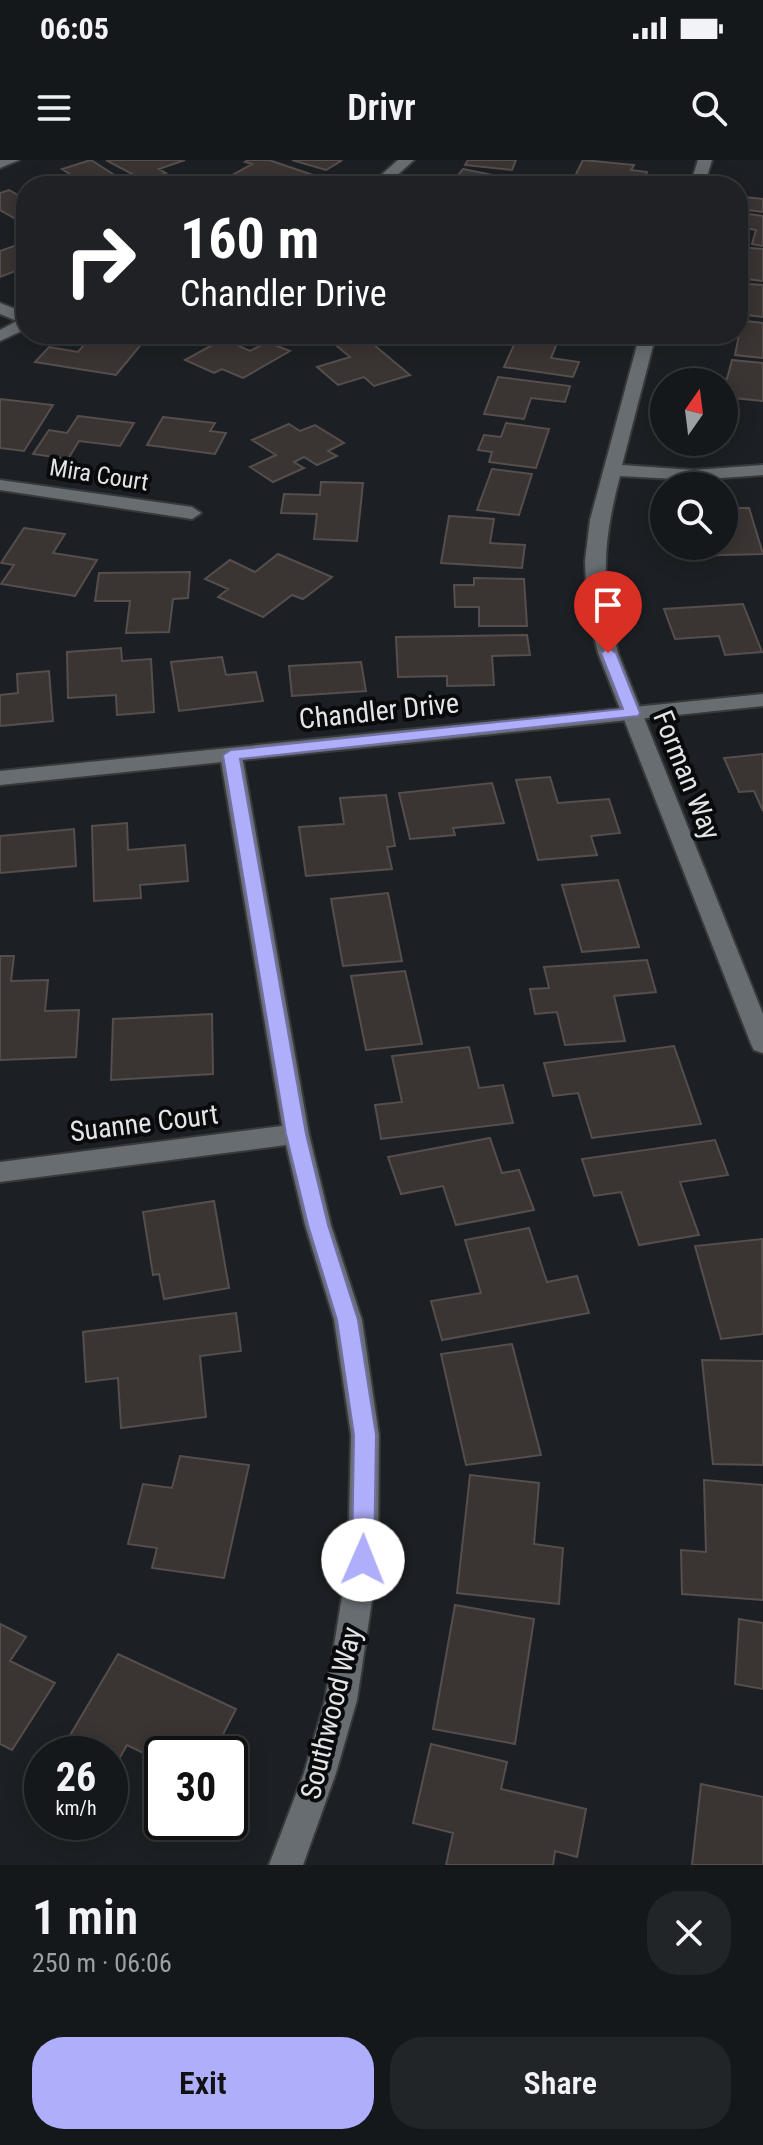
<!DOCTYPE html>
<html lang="en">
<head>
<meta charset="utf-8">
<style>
	body { margin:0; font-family:"Roboto Condensed",sans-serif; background:#222528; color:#f1f3f6; height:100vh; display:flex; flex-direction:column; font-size:30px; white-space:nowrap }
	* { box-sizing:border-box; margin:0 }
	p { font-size:26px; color:#9da0a3 }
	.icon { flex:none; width:44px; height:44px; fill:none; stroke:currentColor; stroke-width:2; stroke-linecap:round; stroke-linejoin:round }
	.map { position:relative; height:1705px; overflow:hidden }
	.drawer { display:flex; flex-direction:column; background:#15181b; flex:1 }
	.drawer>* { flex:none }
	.hud { position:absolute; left:16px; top:16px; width:732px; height:168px; border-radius:32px; box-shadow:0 4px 20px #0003,0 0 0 2px #34373a; background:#202124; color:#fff; overflow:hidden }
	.needle { width:52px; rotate:14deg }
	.tools { position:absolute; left:650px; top:208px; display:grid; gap:16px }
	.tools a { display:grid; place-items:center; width:88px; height:88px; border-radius:50%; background:#15181b; box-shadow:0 4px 20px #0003,0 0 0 2px #34373a; font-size:40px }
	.speed { position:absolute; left:24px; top:1576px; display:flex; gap:16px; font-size:40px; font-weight:700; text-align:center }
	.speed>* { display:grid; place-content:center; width:104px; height:104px; border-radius:50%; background:#15181b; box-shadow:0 4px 20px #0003,0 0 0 2px #34373a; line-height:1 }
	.speed small { font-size:20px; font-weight:400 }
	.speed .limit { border:4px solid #111; border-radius:12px; background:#fff; color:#111 }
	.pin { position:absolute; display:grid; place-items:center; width:68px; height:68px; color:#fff; margin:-82px -34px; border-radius:50% 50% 50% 0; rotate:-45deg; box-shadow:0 0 8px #0007 }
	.pin .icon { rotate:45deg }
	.me { position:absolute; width:88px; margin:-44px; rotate:1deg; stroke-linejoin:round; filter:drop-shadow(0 0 6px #0008) }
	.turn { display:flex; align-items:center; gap:28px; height:168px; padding:0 32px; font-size:36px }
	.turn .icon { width:104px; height:104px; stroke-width:2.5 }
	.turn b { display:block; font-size:56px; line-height:68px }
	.round { display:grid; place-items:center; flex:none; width:84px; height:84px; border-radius:32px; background:#222528 }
	.head { display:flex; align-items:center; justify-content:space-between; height:136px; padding:0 32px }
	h1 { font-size:48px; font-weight:600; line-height:60px }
	.primary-button { display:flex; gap:16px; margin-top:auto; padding:16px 32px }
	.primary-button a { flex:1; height:92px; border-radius:32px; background:#afaefa; color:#111; font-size:32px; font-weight:600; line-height:92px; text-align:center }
	.primary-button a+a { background:#222528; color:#f1f3f6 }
	.status { display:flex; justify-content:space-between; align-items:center; height:56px; padding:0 40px; background:#15181b; direction:ltr }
	.status svg { height:22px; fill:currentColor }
	header { display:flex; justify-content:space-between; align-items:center; height:104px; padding:0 32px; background:#15181b; font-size:36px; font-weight:600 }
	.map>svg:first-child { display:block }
	.building { fill:#3a3432; stroke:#564e4d; stroke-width:2 }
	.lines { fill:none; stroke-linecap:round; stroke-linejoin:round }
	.street-casing { stroke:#363a3d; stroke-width:4 }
	.secondary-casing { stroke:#363a3d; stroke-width:4 }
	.street { fill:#676d71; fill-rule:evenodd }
	.secondary { fill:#676d71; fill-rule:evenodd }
	.route { fill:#afaefa; stroke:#7271a2; stroke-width:2 }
	.labels { text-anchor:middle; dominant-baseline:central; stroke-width:8; stroke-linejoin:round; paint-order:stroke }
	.far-street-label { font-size:24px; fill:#e2e6e8; stroke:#080a0c }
	.street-label { font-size:28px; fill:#e2e6e8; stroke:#080a0c }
</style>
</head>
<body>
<div class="status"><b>06:05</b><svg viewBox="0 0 49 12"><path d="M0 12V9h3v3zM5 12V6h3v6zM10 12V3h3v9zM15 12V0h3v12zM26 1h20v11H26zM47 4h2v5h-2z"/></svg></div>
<header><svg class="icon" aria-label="menu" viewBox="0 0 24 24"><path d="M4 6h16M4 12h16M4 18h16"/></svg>Drivr<svg class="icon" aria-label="search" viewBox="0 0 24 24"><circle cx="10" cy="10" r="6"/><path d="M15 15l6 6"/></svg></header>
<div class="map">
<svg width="763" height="1705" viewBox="0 0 763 1705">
	<rect width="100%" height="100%" fill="#1c2024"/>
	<path class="building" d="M91,0L122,20L104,26L56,24L76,18L62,9Z
		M106,0H185L159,9L166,13L145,21Z
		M248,0H269L316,16L299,26L274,17L258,26H245L225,19L252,4L245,2Z
		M292,0H338L341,1L326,10Z
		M468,0H516L512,10L465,5Z
		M583,0L634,5L631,10L647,12L641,26H600L602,21L574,18Z
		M463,9L533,23L530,26H479L453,21Z
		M213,18L230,26H170L188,19L199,24Z
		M9,30L18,35L26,32V58L19,61L0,50V33Z
		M745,37L763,39V52L740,49Z
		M741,53L763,56V86L752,84L756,70L738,67Z
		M14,86L20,90L26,87V109L23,108L0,117V91Z
		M739,87L763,89V121L738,118Z
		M749,124L763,125V157L738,154V139L745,140Z
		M738,160L763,163V198L735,195L739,175L729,174H738Z
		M93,174L144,181L116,215L35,202L49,187L78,192Z
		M361,174L410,215L374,226L364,217L338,225L317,207L350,197L332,182Z
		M518,176L558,181L551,198L579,202L573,217L504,207Z
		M223,179L250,191L267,182L290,191L243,218L222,209L214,213L185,200Z
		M732,200L763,203V241L724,237V222H695L697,215L727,219Z
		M498,217L570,226L565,242L531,238L524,259L484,254Z
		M0,239L53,245L24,291L0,288Z
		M724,241L737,243L728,282H724Z
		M78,256L134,263L120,286L79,281L68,299L33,294L49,270L67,273Z
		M163,257L215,263L210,271L226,273L215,294L147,285Z
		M506,263L549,269L536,308L489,302L492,292L478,290L484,275L501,277Z
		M289,264L300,271L315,265L344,283L328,291L337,296L317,305L304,297L294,302L304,308L273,322L250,307L276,295L252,280Z
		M492,309L532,314L519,355L477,350Z
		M321,322L363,323L357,381L314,379L317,354L281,353L284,334L320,335Z
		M724,348H749L763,394L685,396L682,386H724Z
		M449,356L494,359L490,383L525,385L522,408L441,403Z
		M24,368L65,374L53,393L97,400L75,436L1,424L14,405L1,403Z
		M278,394L332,417L303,439L292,435L263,457L218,437L228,429L205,419L230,400L255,412Z
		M190,412L188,438L173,439L169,472L126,473L130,441H95L99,413Z
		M474,418L524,419L527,466H479V447H455L454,425H474Z
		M743,444L762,492L725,495L719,476L675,479L664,449Z
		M527,475L530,495L492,496L494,525L447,526V516L398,517L396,477Z
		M121,488L122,501L151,499L154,552L117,555L116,535L68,538L67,492Z
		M222,497L226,515L256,512L263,541L179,551L171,502Z
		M361,502L366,531L292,536L289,506Z
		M49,511L53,561L0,566V535L18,533L17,514Z
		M763,594V651L754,631L739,632L724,598Z
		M550,617L558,643L609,639L620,673L591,676L597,695L538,700L516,620Z
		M492,623L504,663L453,668L455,675L410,679L399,633Z
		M386,635L395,686L387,687L392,709L306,716L299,667L344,664L340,638Z
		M127,663L128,690L185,685L188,721L140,725L141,738L94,741L92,666Z
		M74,669L76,706L0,713V676Z
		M618,720L639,787L582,792L562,725Z
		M388,733L402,801L343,806L331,739Z
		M0,796H14L11,821L48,820L45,851L79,850L76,897L0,900Z
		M647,800L656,832L614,836L625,881L565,885L557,852L535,854L530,829L549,828L544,807Z
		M405,811L422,884L366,890L351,816Z
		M212,854L213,914L111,920L113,859Z
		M674,886L701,964L592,978L578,933L553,936L544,903Z
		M469,887L479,928L503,925L513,963L381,979L375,945L402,942L392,896Z
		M490,978L502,1013L519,1010L534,1050L456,1065L443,1026L401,1034L388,997Z
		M715,980L728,1015L680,1022L699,1075L639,1085L621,1032L594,1036L582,999Z
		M214,1041L229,1128L164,1139L159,1114L153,1115L143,1052Z
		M529,1068L547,1122L577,1116L589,1153L442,1180L431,1141L481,1133L465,1080Z
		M762,1079L763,1174L721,1179L695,1086Z
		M236,1153L241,1191L200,1196L206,1257L121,1268L118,1218L86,1222L83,1172Z
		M512,1184L541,1295L466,1305L441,1194Z
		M702,1200L763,1201V1305L713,1304Z
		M180,1296L249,1305L224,1418L152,1408L157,1388L128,1384L143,1324L172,1328Z
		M470,1315L539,1323L534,1384L563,1388L559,1444L457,1433Z
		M704,1320L763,1325V1440L682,1434L681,1390L706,1392Z
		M455,1445L534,1459L515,1584L433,1569Z
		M739,1459L763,1463V1529L735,1524Z
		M0,1464L26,1477L10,1501L55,1523L12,1590L0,1584Z
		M118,1494L236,1549L213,1594H162V1602L127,1585L110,1615V1594H59Z
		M431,1584L507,1602L501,1629L586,1649L577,1697L555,1691L553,1705H446L453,1673L413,1663Z
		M701,1624L763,1637V1705H692Z"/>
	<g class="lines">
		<g class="street-casing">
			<path id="street" d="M0,0H19L0,8Z
				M398,0H414L385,26H369Z
				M698,0H712L704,26H690Z
				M0,143L26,153V169L0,181V170L17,161L0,154Z
				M640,174H656L622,305L694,310L763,305V315L694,320L620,316C602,385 601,423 618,493L763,854V893L754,890L751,884L598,493L587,446L585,401L590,360Z
				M0,320L192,347L201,353L192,359L0,330Z
				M231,588L242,595L309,974L331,1065L362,1160L379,1275L378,1400L357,1540L336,1613L303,1705H269L304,1613L325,1540L348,1400L351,1275L334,1160L305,1065L286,985L0,1022V1002L282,966L220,595Z"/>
		</g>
		<g class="secondary-casing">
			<path id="secondary" d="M763,534V546L0,625V611Z"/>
		</g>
		<use href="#street" class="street"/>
		<use href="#secondary" class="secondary"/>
	</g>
	<path class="route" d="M608,488L616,493L640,553L638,556L240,599L306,974L328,1065L358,1160L376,1275L374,1400L371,1408L363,1411L355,1408L352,1400L354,1275L337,1160L308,1065L286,974L223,595L231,590L623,549L601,493Z"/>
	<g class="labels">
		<g class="far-street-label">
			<text transform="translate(99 315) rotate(9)">Mira Court</text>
		</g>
		<g class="street-label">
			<text transform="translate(379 551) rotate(-6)">Chandler Drive</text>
			<text transform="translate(687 615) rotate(68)">Forman Way</text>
			<text transform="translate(144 963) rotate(-7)">Suanne Court</text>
			<text transform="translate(331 1553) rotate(-76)">Southwood Way</text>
		</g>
	</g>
</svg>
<div class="tools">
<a><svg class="needle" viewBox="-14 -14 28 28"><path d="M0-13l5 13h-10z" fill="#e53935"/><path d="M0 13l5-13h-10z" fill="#9da0a3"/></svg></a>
<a><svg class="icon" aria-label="search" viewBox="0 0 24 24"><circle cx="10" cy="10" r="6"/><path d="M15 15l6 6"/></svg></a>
</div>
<div class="speed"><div>26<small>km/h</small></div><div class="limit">30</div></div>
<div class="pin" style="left:608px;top:493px;background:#d93025"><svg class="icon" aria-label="arrive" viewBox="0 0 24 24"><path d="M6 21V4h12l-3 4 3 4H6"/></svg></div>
<svg class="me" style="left:363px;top:1400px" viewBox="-20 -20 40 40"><circle r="19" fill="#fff"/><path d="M0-13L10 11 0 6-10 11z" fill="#afaefa"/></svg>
<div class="hud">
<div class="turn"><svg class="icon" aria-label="right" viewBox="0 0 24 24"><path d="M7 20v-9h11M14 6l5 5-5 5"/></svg><div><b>160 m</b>Chandler Drive</div></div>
</div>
</div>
<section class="drawer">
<div class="head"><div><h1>1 min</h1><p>250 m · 06:06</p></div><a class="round"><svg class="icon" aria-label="close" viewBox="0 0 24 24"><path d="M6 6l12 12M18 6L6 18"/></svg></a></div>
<div class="primary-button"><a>Exit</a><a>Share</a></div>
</section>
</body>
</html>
